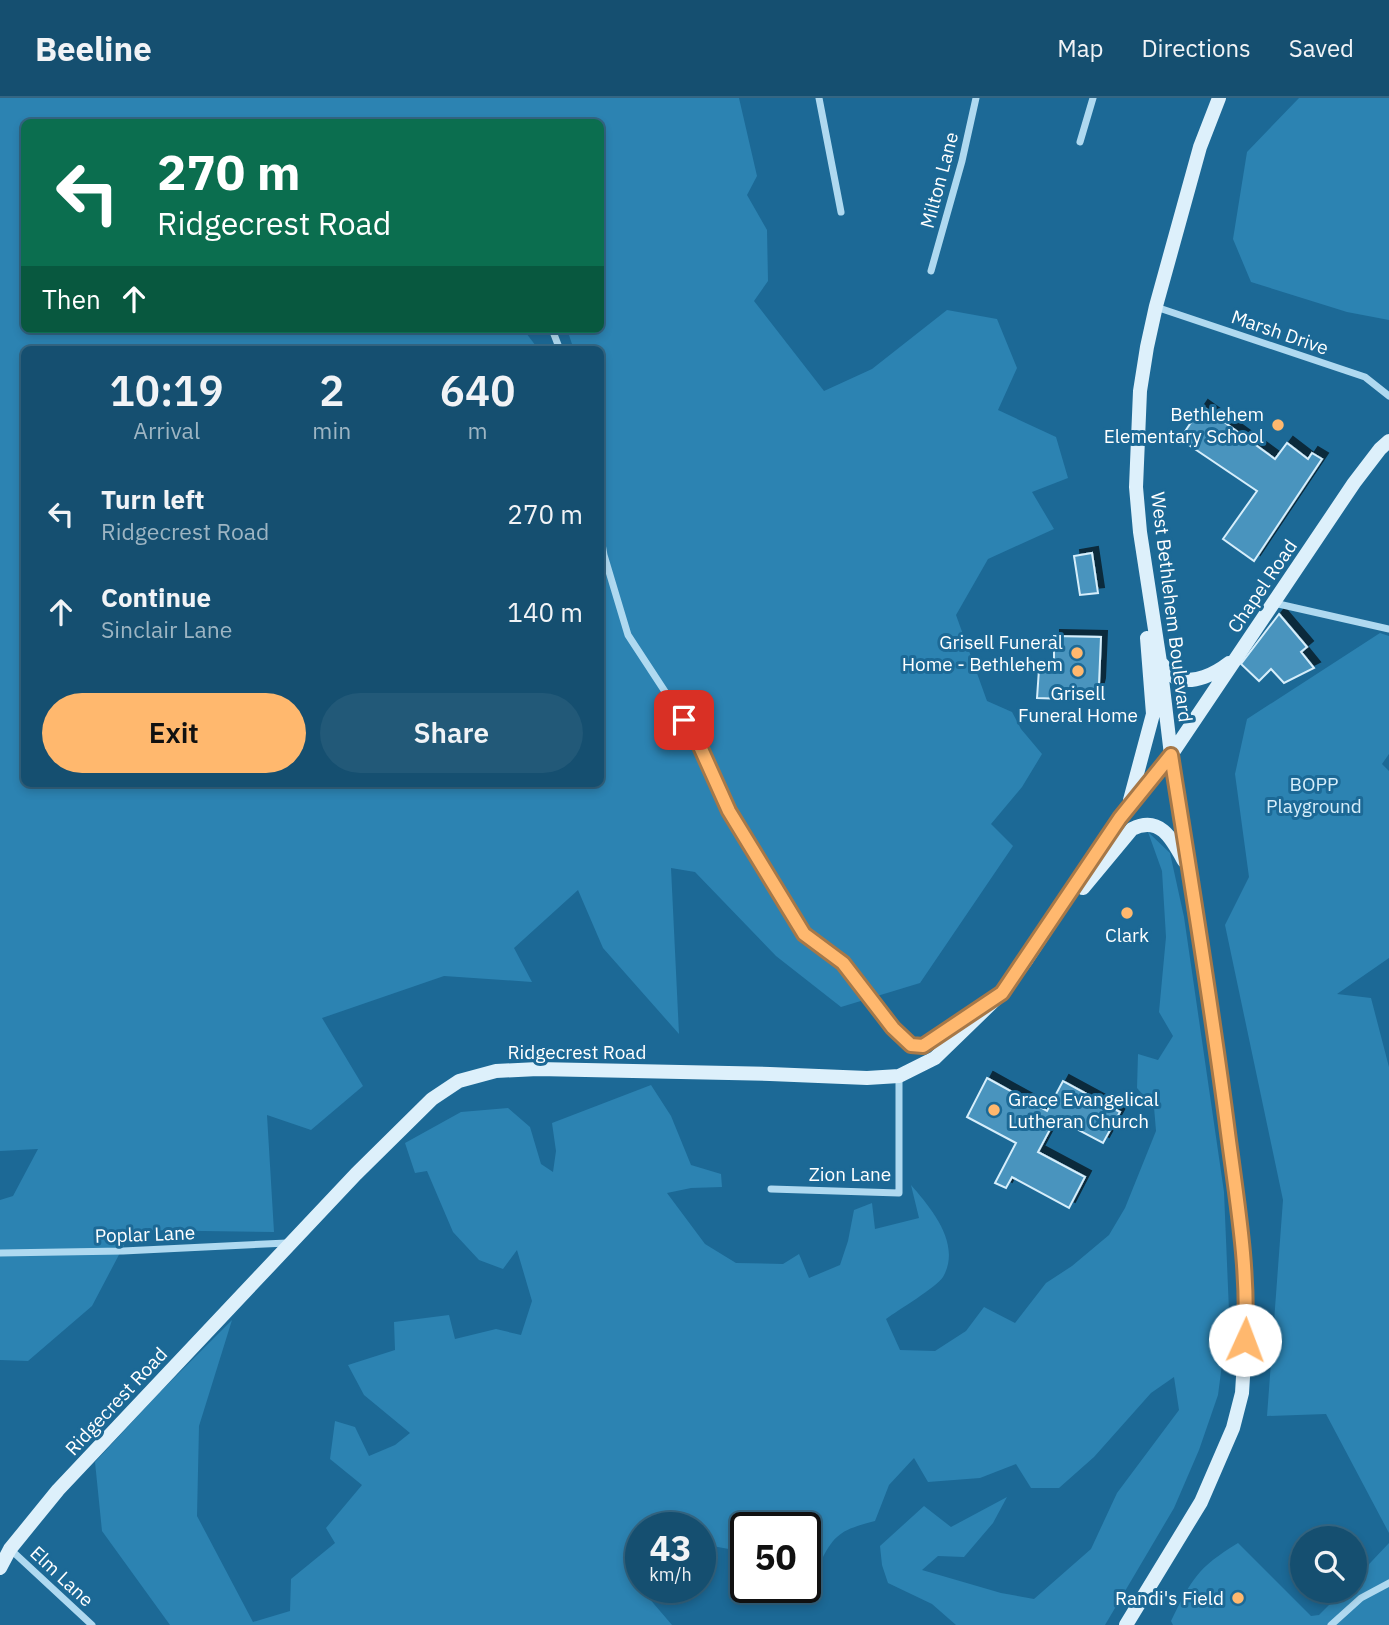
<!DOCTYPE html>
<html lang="en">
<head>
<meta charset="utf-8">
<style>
	body { margin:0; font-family:"IBM Plex Sans",sans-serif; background:#225978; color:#f1f3f6; height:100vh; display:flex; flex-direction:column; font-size:26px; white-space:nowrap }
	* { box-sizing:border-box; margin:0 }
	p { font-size:23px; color:#9db5c3 }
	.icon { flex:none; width:38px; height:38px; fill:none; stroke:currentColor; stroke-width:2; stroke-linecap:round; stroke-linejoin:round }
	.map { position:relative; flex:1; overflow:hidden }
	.sheet { position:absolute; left:21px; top:248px; width:583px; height:441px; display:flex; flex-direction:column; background:#154f70; border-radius:10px; box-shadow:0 4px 10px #0003,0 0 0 2px #346683 }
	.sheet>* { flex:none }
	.top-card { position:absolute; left:21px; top:21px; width:583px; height:214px; border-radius:10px; box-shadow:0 4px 10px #0003,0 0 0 2px #346683; background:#0b6e4f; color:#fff; overflow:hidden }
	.buttons { position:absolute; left:1290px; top:1428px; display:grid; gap:14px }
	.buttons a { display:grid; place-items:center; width:77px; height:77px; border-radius:50%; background:#154f70; box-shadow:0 4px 10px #0003,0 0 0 2px #346683; font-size:35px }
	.speed { position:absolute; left:625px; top:1414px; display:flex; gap:14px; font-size:35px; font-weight:700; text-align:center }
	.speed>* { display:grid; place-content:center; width:91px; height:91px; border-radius:50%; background:#154f70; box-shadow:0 4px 10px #0003,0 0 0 2px #346683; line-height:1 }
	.speed small { font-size:18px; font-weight:400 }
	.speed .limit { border:4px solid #111; border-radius:10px; background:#fff; color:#111 }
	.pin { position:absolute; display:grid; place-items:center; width:60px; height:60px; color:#fff; margin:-30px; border-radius:14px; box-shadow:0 4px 10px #0006 }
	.me { position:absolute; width:77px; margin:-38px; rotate:2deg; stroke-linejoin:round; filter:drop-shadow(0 0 5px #0008) }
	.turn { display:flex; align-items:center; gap:24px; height:147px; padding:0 21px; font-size:32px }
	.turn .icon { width:91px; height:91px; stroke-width:2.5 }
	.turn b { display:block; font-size:49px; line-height:60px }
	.then { display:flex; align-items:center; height:66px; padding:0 21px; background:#0003; gap:14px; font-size:26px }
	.eta { display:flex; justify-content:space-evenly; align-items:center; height:119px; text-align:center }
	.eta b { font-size:42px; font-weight:600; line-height:49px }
	.primary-button { display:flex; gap:14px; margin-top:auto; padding:14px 21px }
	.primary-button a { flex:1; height:80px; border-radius:42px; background:#ffb86e; color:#111; font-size:28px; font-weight:600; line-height:80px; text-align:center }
	.primary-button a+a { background:#225978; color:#f1f3f6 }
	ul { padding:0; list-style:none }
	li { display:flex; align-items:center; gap:21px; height:98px; padding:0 21px }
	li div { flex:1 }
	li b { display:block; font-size:26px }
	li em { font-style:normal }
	header { display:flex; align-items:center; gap:42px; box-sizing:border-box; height:98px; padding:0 35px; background:#154f70; border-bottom:2px solid #346683 }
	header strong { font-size:33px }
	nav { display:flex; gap:38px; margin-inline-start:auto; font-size:24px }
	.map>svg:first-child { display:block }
	.green { fill:#2c83b2; fill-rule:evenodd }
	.building { fill:#4994be; stroke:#d6eefb; stroke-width:2; filter:url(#shadow) }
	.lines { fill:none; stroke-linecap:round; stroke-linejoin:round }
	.street { stroke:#afd9f0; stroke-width:7 }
	.secondary { stroke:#ddf0fb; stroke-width:14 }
	.route-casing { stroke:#a67848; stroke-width:18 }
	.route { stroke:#ffb86e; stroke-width:12 }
	.poi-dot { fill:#ffb86e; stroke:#1c6996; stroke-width:2.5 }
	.labels { text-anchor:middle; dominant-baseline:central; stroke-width:6; stroke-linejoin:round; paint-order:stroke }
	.street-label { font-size:19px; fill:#fff; stroke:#1c6996 }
	.poi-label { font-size:19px; fill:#fff; stroke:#1c6996; text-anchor:end }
	.park-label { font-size:19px; fill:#d6eefb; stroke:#1c6996 }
</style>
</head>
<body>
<header>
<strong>Beeline</strong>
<nav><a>Map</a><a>Directions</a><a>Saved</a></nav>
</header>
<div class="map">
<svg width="1389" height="1527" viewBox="0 0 1389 1527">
	<defs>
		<filter id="shadow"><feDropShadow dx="6" dy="-6" stdDeviation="0" flood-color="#0009"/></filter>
	</defs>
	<rect width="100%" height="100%" fill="#1c6996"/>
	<path class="green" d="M0,0H739L757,78L747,97L767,132L768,183L754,203L824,293L872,271L947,212L997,221L1017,270L998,312L1056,339L1068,380L1032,394L1054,431L988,461L956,517L987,603L1012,614L1021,631L1042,656L1022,689L991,726L1013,748L920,885L841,909L776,858L695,774L671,770L679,936L603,850L578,792L514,850L532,884L444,878L322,920L363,988L311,1032L267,1017L274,1134L132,1132L92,1208L28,1263L0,1262V1102L13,1098L38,1051L0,1053ZM24,24H600V231H567L574,252H600V686H24V252H539L523,231H24Z
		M1299,0H1389V222L1347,214L1251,184L1233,141L1247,54Z
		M1380,535L1389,538V656L1382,666L1389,673V860L1337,896L1371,900L1389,969V1435L1326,1316L1267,1318L1283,1102L1225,827L1249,779L1235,676L1247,621Z
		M1148,734L1170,755L1184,819L1224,1094L1229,1213L1218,1297L1199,1352L1174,1410L1105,1527H956L932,1506L888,1485L882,1467L880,1448L924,1408L951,1429L1007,1399L993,1425L964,1459L938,1458L922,1472L1001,1495L1034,1501L1091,1451L1117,1395L1179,1312L1174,1279L1151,1295L1094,1359L1059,1390H1031L1016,1366L980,1380L928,1384L914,1360L889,1387L875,1423C846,1431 836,1433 822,1461L805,1462V1430H746L745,1454L707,1447L700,1450V1430H640V1489H648V1499L672,1527H170L102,1433L95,1364L159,1295L232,1222L199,1328L197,1418L253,1524L290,1513L291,1481L335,1445L326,1430L362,1387L330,1361L335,1323L355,1329L369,1358L395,1347L410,1335L364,1297L348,1267L395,1252L394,1224L449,1217L455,1241L496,1231L521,1237L532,1203L517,1152L503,1171L479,1162L453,1134L427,1073L415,1075L405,1045L461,1014L508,1010L530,1029L541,1066L553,1074L556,1053L552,1025L651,987L671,1018L691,1067L721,1076L722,1089L691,1090L667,1095L705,1146L736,1165L783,1166L799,1156L809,1180L840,1167L848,1143L854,1112L872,1105L875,1131L919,1120L911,1087C931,1110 962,1146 943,1179C937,1189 898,1212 886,1221L900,1252L935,1253L966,1233L984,1209L1015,1225L1046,1185L1072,1168L1109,1137L1125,1110L1156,1033L1154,1009L1137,990L1138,956L1158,962L1173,938L1159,914L1166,839L1162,773Z
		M1238,1445L1311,1518L1319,1517L1343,1493H1354L1355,1481L1389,1445V1527H1173L1171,1523C1192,1481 1197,1470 1238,1445Z"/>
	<path class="building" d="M1202,308L1275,361L1287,345L1308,361L1312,355L1322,361L1254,463L1223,441L1257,393L1180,341Z
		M1092,455L1098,495L1080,497L1074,458Z
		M1279,516L1307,549L1301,554L1314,570L1284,585L1271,571L1259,583L1241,566Z
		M1054,538L1101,539L1099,586L1095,602L1037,600L1039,571L1054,572Z
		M987,980L1047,1013L1063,983L1120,1014L1103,1045L1056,1020L1038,1054L1085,1079L1069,1110L1012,1079L1006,1090L995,1085L1016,1045L967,1019Z"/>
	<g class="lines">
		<path class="street" d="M819,0L841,114
			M1080,44L1093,0
			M931,173L962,63L976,0
			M1156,209L1365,279L1389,298
			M552,231L560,252
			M600,434L604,457L628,537L698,644L729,713L804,836L843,865L893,930L911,947L924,948L973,916
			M1274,505L1389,531
			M771,1091L899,1095V979
			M0,1155L123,1153L287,1145
			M10,1451L92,1527
			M1331,1527L1361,1500L1389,1485"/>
		<path class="secondary" d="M1160,564C1165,569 1170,577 1176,580C1194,587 1216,575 1229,565
			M1130,702L1153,616L1147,540
			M1083,790L1132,731C1160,717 1172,741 1184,763
			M0,1470L10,1451L58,1392L356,1076L432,1001L459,983L496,973L538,971L770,976L867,980L899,978L935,960L1002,895L1027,861L1120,720L1171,657L1354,385L1380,351L1389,343
			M1126,1527L1201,1404L1233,1330L1242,1295L1247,1215L1243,1149L1218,961L1171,657L1160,564L1140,434L1136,389L1140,293L1147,249L1156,208L1200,49L1219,0"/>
	</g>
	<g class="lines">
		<g class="route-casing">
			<path id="route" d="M684,622L698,644L729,713L804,836L843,865L893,930L911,947L923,948L1002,895L1120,720L1171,657C1191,783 1212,909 1228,1035C1237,1104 1249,1172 1245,1242"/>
		</g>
		<use href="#route" class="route"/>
	</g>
	<g class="poi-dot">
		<circle cx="1278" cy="327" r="7"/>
		<circle cx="1077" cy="555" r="7"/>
		<circle cx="1078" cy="573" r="7"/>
		<circle cx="1127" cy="815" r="7"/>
		<circle cx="994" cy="1012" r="7"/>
		<circle cx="1238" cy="1500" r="7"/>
	</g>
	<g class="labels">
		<g class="street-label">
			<text transform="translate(939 82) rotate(-75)">Milton Lane</text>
			<text transform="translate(1280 234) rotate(19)">Marsh Drive</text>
			<text transform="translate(1262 488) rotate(-56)">Chapel Road</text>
			<text transform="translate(1172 509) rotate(83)">West Bethlehem Boulevard</text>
			<text x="577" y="954">Ridgecrest Road</text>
			<text x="850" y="1076">Zion Lane</text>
			<text transform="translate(145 1136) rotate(-2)">Poplar Lane</text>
			<text transform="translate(116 1303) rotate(-47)">Ridgecrest Road</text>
			<text transform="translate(62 1478) rotate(43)">Elm Lane</text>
		</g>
		<g class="poi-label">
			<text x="1264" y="316">Bethlehem<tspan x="1264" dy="22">Elementary School</tspan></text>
			<text x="1063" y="544">Grisell Funeral<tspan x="1063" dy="22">Home - Bethlehem</tspan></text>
			<text x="1078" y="595" text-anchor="middle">Grisell<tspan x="1078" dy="22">Funeral Home</tspan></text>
			<text x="1127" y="837" text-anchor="middle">Clark</text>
			<text x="1008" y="1001" text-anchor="start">Grace Evangelical<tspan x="1008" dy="22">Lutheran Church</tspan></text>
			<text x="1224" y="1500">Randi's Field</text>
		</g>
		<g class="park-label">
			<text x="1314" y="686">BOPP<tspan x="1314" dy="22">Playground</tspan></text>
		</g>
	</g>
</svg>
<div class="buttons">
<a><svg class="icon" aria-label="search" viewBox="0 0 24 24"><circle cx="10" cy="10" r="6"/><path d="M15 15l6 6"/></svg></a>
</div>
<div class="speed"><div>43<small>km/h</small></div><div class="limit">50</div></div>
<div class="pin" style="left:684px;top:622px;background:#d93025"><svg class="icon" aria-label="arrive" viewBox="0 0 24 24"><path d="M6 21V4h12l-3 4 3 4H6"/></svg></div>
<svg class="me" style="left:1245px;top:1242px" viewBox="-20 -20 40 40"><circle r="19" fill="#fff"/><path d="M0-13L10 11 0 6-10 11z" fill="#ffb86e"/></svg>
<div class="top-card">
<div class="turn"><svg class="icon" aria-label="left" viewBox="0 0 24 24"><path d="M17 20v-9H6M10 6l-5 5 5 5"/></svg><div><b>270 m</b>Ridgecrest Road</div></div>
<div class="then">Then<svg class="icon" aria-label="ahead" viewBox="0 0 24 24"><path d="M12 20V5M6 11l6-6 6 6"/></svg></div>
</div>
<section class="sheet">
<div class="eta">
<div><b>10:19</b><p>Arrival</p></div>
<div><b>2</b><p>min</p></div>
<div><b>640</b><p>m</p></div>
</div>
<ul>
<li><svg class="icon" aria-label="left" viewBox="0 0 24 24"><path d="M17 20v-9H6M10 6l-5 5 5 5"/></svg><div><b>Turn left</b><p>Ridgecrest Road</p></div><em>270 m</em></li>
<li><svg class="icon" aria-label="ahead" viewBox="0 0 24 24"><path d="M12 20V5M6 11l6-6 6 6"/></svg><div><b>Continue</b><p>Sinclair Lane</p></div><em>140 m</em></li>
</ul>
<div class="primary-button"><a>Exit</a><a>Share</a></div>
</section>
</div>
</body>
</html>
